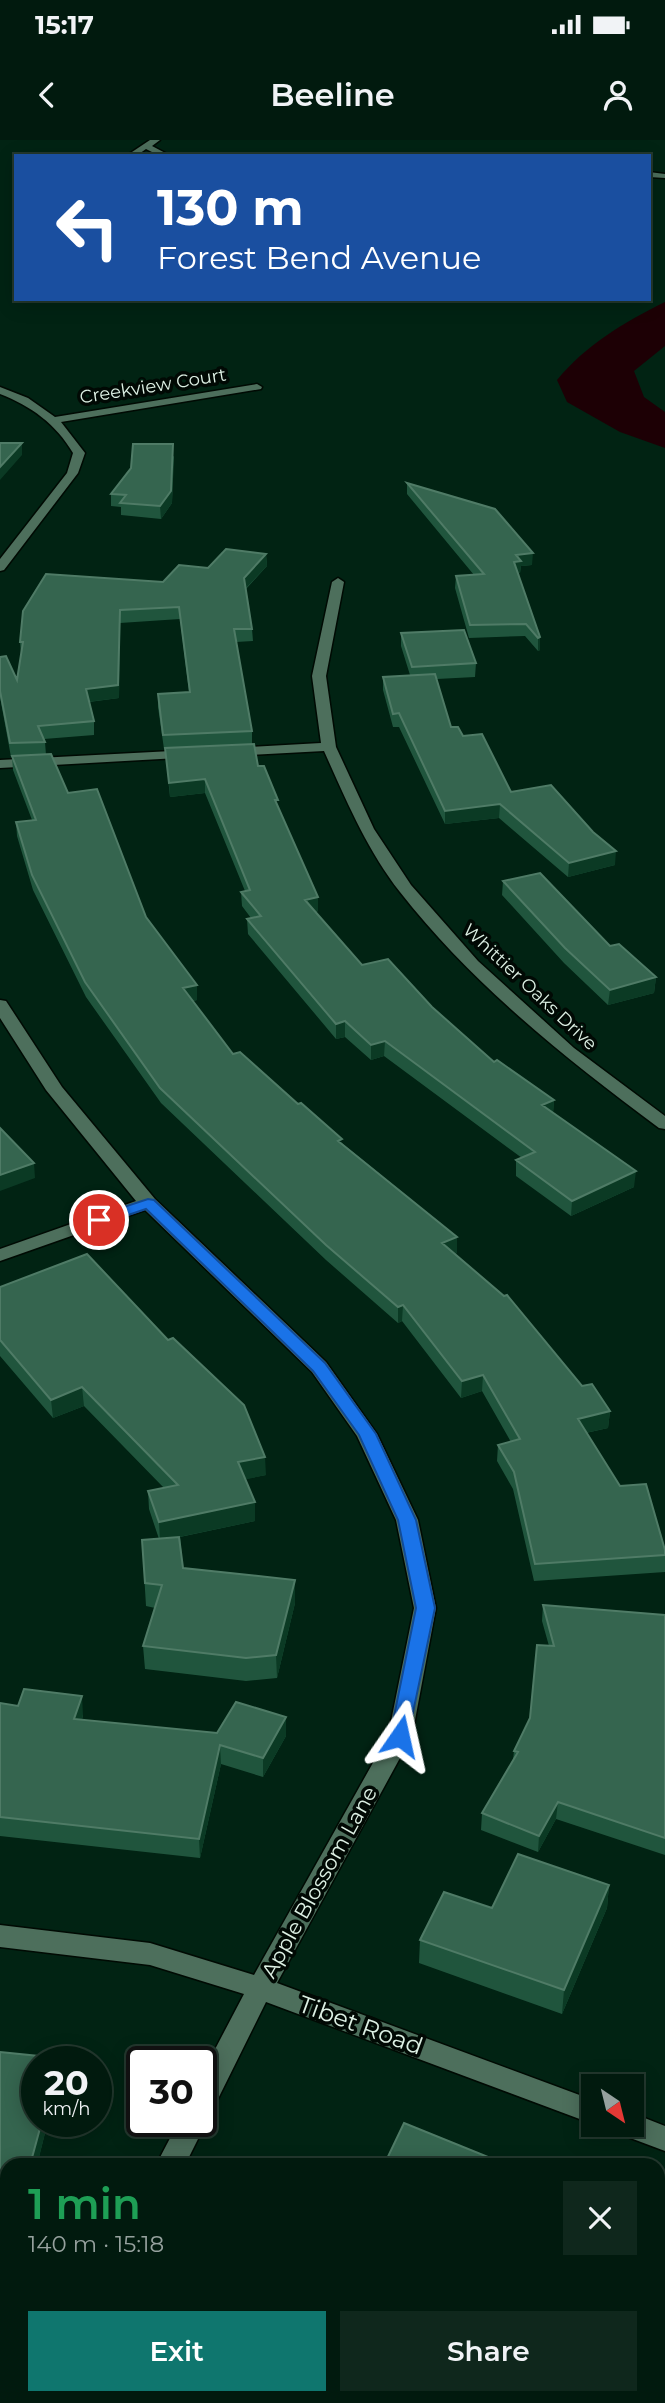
<!DOCTYPE html>
<html lang="en">
<head>
<meta charset="utf-8">
<style>
	body { margin:0; font-family:Montserrat,sans-serif; background:#0f271c; color:#f1f3f6; height:100vh; display:flex; flex-direction:column; font-size:26px; white-space:nowrap }
	* { box-sizing:border-box; margin:0 }
	p { font-size:23px; color:#96a19e }
	.icon { flex:none; width:38px; height:38px; fill:none; stroke:currentColor; stroke-width:2; stroke-linecap:round; stroke-linejoin:round }
	.map { position:relative; flex:1; overflow:hidden }
	.drawer { position:absolute; left:0px; top:2018px; width:665px; height:247px; display:flex; flex-direction:column; background:#011a0e; border-radius:21px 21px 0 0; box-shadow:0 4px 18px #0003,0 0 0 2px #23382e }
	.drawer>* { flex:none }
	.guide { position:absolute; left:14px; top:14px; width:637px; height:147px; border-radius:0px; box-shadow:0 4px 18px #0003,0 0 0 2px #23382e; background:#1a4fa0; color:#fff; overflow:hidden }
	.needle { width:46px; rotate:145deg }
	.tools { position:absolute; left:581px; top:1934px; display:grid; gap:14px }
	.tools a { display:grid; place-items:center; width:63px; height:63px; border-radius:0px; background:#011a0e; box-shadow:0 4px 18px #0003,0 0 0 2px #23382e; font-size:35px }
	.speed { position:absolute; left:21px; top:1906px; display:flex; gap:14px; font-size:35px; font-weight:700; text-align:center }
	.speed>* { display:grid; place-content:center; width:91px; height:91px; border-radius:50%; background:#011a0e; box-shadow:0 4px 18px #0003,0 0 0 2px #23382e; line-height:1 }
	.speed small { font-size:18px; font-weight:400 }
	.speed .limit { border:4px solid #111; border-radius:10px; background:#fff; color:#111 }
	.pin { position:absolute; display:grid; place-items:center; width:60px; height:60px; color:#fff; margin:-30px; border:4px solid #fff; border-radius:50%; box-shadow:0 2px 7px #0007 }
	.me { position:absolute; width:77px; margin:-38px; rotate:11deg; stroke-linejoin:round; filter:drop-shadow(0 0 5px #0008) }
	.turn { display:flex; align-items:center; gap:24px; height:147px; padding:0 28px; font-size:32px }
	.turn .icon { width:91px; height:91px; stroke-width:2.5 }
	.turn b { display:block; font-size:49px; line-height:60px }
	.round { display:grid; place-items:center; flex:none; width:74px; height:74px; border-radius:0px; background:#0f271c }
	.summary { display:flex; align-items:center; justify-content:space-between; height:119px; padding:0 28px }
	h1 { font-size:42px; font-weight:600; line-height:52px; color:#1e9e55 }
	.cta { display:flex; gap:14px; margin-top:auto; padding:14px 28px }
	.cta a { flex:1; height:80px; border-radius:0px; background:#0f766e; color:#fff; font-size:28px; font-weight:600; line-height:80px; text-align:center }
	.cta a+a { background:#0f271c; color:#f1f3f6 }
	.status { display:flex; justify-content:space-between; align-items:center; height:49px; padding:0 35px; background:#011a0e; direction:ltr }
	.status svg { height:19px; fill:currentColor }
	header { display:flex; justify-content:space-between; align-items:center; height:91px; padding:0 28px; background:#011a0e; font-size:32px; font-weight:600 }
	.map>svg:first-child { display:block }
	.water { fill:#1d0005 }
	.lines { fill:none; stroke-linecap:round; stroke-linejoin:round }
	.minor-casing { stroke:#000a03; stroke-width:3 }
	.minor { fill:#4d6f5c; fill-rule:evenodd }
	.wall { fill:#20553d }
	.shaded-wall { fill:#0b3a24 }
	.building { fill:#35654f; stroke:#4f7b66; stroke-width:2 }
	.route { fill:#1a73e8; stroke:#114b97; stroke-width:2 }
	.labels { text-anchor:middle; dominant-baseline:central; stroke-width:7; stroke-linejoin:round; paint-order:stroke }
	.far-street-label { font-size:18px; fill:#ddf0e4; stroke:#010904 }
	.street-label { font-size:21px; fill:#ddf0e4; stroke:#010904 }
	.near-street-label { font-size:24px; fill:#ddf0e4; stroke:#010904 }
</style>
</head>
<body>
<div class="status"><b>15:17</b><svg viewBox="0 0 49 12"><path d="M0 12V9h3v3zM5 12V6h3v6zM10 12V3h3v9zM15 12V0h3v12zM26 1h20v11H26zM47 4h2v5h-2z"/></svg></div>
<header><svg class="icon" aria-label="back" viewBox="0 0 24 24"><path d="M15 5l-7 7 7 7"/></svg>Beeline<svg class="icon" aria-label="person" viewBox="0 0 24 24"><circle cx="12" cy="8" r="4"/><path d="M4 21q1-7 8-7t8 7"/></svg></header>
<div class="map">
<svg width="665" height="2263" viewBox="0 0 665 2263">
	<rect width="100%" height="100%" fill="#012313"/>
	<path class="water" d="M665,162V206L634,231L644,257L665,272V308L620,292L567,262L557,240C586,205 624,182 665,162Z"/>
	<g class="lines">
		<g class="minor-casing">
			<path id="minor" d="M150,0H160L152,6L171,16H160L146,9L136,16H126Z
				M243,14H344L348,16H239Z
				M649,32L665,34V38L649,37Z
				M257,244L262,247L261,249L61,282L85,313L78,333L4,430L0,431V419L67,333L73,313C56,284 31,266 0,254V247L28,258L55,277Z
				M338,438L344,442L326,536L336,607L374,689L411,745L478,821L574,908L665,976V989L659,988C565,918 473,845 400,752C367,710 346,660 324,611L232,616L225,612L232,608L321,603L312,536L332,442Z
				M191,610L196,611V617L0,628V620Z
				M0,860L6,861L62,947L155,1059L326,1222L377,1294L418,1380L436,1468L412,1596L277,1843L593,1960V1984L266,1862L211,1973L204,1975L207,1981L185,2025H156L179,1981H201V1936L244,1854L150,1825L0,1807V1785L150,1803L254,1835L388,1596L414,1468L396,1380L357,1296L312,1232L145,1070L0,1121V1109L136,1061L46,950L0,878Z
				M632,1973L665,1986V2011L617,1993L613,1984H632Z
				M37,2258H68L66,2263H35Z"/>
		</g>
		<use href="#minor" class="minor"/>
	</g>
	<path class="wall" d="M174,316L172,363L161,379L121,375V367L111,366V354Z
		M407,343L532,425L521,426L520,433H518L540,497V510L538,511L525,496L469,498L455,448L456,436L474,435L407,354Z
		M266,414L267,426L246,449L252,489L253,501L236,502L252,591V604L258,626L318,757V771L316,772L362,825L432,867L494,922L554,960L553,973L634,1047L571,1076L516,1036V1020L522,1018L384,916L371,920L345,897L336,899L248,794L247,779L251,778L242,766L241,752L245,751L205,653L170,657L165,609H164L158,567V554L189,552L180,479L120,483L119,558L89,562L94,581V595L44,599L45,602L46,615L68,653L146,777L197,845V860L193,861L233,914L457,1097V1113L454,1114L582,1246L610,1271L608,1288L586,1293L620,1346L665,1410V1432L534,1441L513,1349L497,1321L498,1305L511,1302L482,1251L461,1258L402,1181L398,1183L326,1120L161,963L86,857L33,750L17,696L16,682L32,680L13,630L12,617H11L0,557V517L17,540L21,514L20,502L163,442L208,428Z
		M401,493L476,523L475,537L437,539L451,587L463,596L511,652L615,725L568,737L499,678L445,684L399,587H393L383,550V537L410,535L401,506Z
		M503,741L610,806L656,837L654,853L608,865L564,823L502,755Z
		M0,1147L266,1335L245,1339L255,1362V1381L180,1397L183,1428L295,1440V1463L277,1538L246,1541L145,1529L143,1506L155,1468L146,1466L142,1400L159,1399L149,1369L148,1351L164,1348L84,1266L53,1278L0,1216Z
		M543,1465L665,1475V1715L556,1679L538,1712L481,1690L482,1673L513,1620L514,1611L530,1578L549,1506L542,1481Z
		M0,1563L83,1575L82,1580L217,1593L286,1577V1596L263,1637L221,1624L200,1718L0,1696Z
		M609,1745L607,1768L562,1874L419,1823L420,1800L492,1768Z
		M0,1912L58,1918L59,1922H37V1981H48L37,2025H7V2083L0,2082Z"/>
	<path class="shaded-wall" d="M22,303V315L0,340V327Z
		M173,304L172,363L161,379L160,366Z
		M533,413L532,425L521,426L520,433L514,434L516,415Z
		M266,414L267,426L244,450V438Z
		M120,470L119,558L87,562L86,549Z
		M540,497V510L538,511V498Z
		M205,639V653L170,657L169,643Z
		M500,664L499,678L445,684V671Z
		M616,711L615,725L568,737L569,723Z
		M318,757V771L305,774V760Z
		M656,837L654,853L608,865L610,850Z
		M197,845V860L184,863L183,848Z
		M345,881V897L336,899V884Z
		M385,901L384,916L371,920V905Z
		M554,960L553,975L542,965Z
		M34,1023L35,1038L0,1051V1035Z
		M636,1031L634,1047L571,1076L572,1061Z
		M457,1097V1113L441,1119L442,1103Z
		M403,1165L402,1181L398,1183V1167Z
		M483,1235L482,1251L461,1258L462,1241Z
		M82,1247L84,1266L53,1278L51,1260Z
		M610,1271L608,1288L576,1295L578,1279Z
		M265,1317L266,1335L238,1341V1322Z
		M255,1362V1381L160,1401L159,1382Z
		M295,1440V1463L277,1538L276,1515Z
		M82,1556L83,1575L76,1598L74,1579Z
		M286,1577V1596L263,1637V1618Z
		M220,1605L221,1624L200,1718L199,1699Z
		M558,1662L556,1679L538,1712L539,1696Z
		M609,1745L607,1768L562,1874L564,1850Z
		M42,1981H48L37,2025H30Z
		M446,2258H454L451,2263H444Z"/>
	<path class="building" d="M0,303H22L0,327Z
		M133,304H173L171,351L160,366L120,363L126,355L111,354L131,328Z
		M407,343L495,369L533,413L516,415L521,421L514,422L540,497L538,498L526,484L470,485L456,436L484,434Z
		M226,409L266,414L244,438L252,489H234L252,591L163,595L158,554L190,552L179,467L120,470L118,545L86,549L94,581L38,586L45,602L10,603L0,551V517L6,516L17,540L23,502H20L23,471L46,434L163,442L179,425L208,428Z
		M464,490L476,523L412,527L401,493Z
		M435,534L451,587H458L463,596L482,594L511,652L551,645L593,692L616,711L569,723L500,664L445,671L399,573L393,574L383,537Z
		M254,604L258,626H264L278,660H275L318,757L305,760L362,825L388,819L432,867L494,922L497,920L554,960L542,965L636,1031L572,1061L516,1020L535,1012L385,901L371,905L345,881L336,884L247,779L261,776L241,752L250,750L205,639L169,643L165,608Z
		M51,614L68,653L97,649L146,777L197,845L183,848L233,914L240,912L298,964L301,963L342,999L338,1001L457,1097L442,1103L504,1156L507,1155L582,1246L592,1244L610,1271L578,1279L620,1346L646,1344L665,1410V1415L535,1424L514,1332L498,1305L520,1299L483,1235L462,1241L403,1165L398,1167L326,1105L160,948L85,842L32,735L16,682L36,680L12,616Z
		M540,733L610,806L619,804L656,837L610,850L565,808L503,741Z
		M0,988L34,1023L0,1035Z
		M87,1114L168,1200L173,1198L244,1265L265,1317L238,1322L255,1362L159,1382L148,1351L178,1345L82,1247L51,1260L0,1200V1147Z
		M179,1397L183,1428L295,1440L276,1515L246,1518L143,1506L162,1445L145,1443L142,1400Z
		M543,1465L665,1475V1698L558,1662L539,1696L482,1673L518,1612L514,1611L530,1578L537,1505L554,1506Z
		M24,1549L82,1556L74,1579L217,1593L236,1562L286,1577L263,1618L220,1605L199,1699L0,1677V1563L18,1566Z
		M518,1714L609,1745L564,1850L420,1800L444,1752L492,1768Z
		M0,1912L58,1918L57,1922H37V1981H42L30,2025H7V2066L0,2065Z
		M404,1983L498,2021L496,2025H384Z
		M658,2179L665,2182V2263H620L623,2258H658Z
		M208,2258H446L444,2263H205Z"/>
	<path class="route" d="M148,1059L154,1060L325,1223L376,1294L416,1380L435,1468L407,1601L400,1603L393,1601L390,1596L416,1468L398,1380L359,1295L313,1231L146,1069L99,1085L91,1080L93,1077Z"/>
	<g class="labels">
		<g class="far-street-label">
			<text transform="translate(153 246) rotate(-9)">Creekview Court</text>
			<text transform="translate(530 847) rotate(43)">Whittier Oaks Drive</text>
		</g>
		<g class="street-label">
			<text transform="translate(319 1742) rotate(-61)">Apple Blossom Lane</text>
		</g>
		<g class="near-street-label">
			<text transform="translate(361 1885) rotate(20)">Tibet Road</text>
		</g>
	</g>
</svg>
<div class="tools">
<a><svg class="needle" viewBox="-14 -14 28 28"><path d="M0-13l5 13h-10z" fill="#e53935"/><path d="M0 13l5-13h-10z" fill="#96a19e"/></svg></a>
</div>
<div class="speed"><div>20<small>km/h</small></div><div class="limit">30</div></div>
<div class="pin" style="left:99px;top:1080px;background:#d93025"><svg class="icon" aria-label="arrive" viewBox="0 0 24 24"><path d="M6 21V4h12l-3 4 3 4H6"/></svg></div>
<svg class="me" style="left:400px;top:1596px" viewBox="-20 -20 40 40"><path d="M0-17L14 15 0 8-14 15z" fill="#1a73e8" stroke="#fff" stroke-width="4"/></svg>
<div class="guide">
<div class="turn"><svg class="icon" aria-label="left" viewBox="0 0 24 24"><path d="M17 20v-9H6M10 6l-5 5 5 5"/></svg><div><b>130 m</b>Forest Bend Avenue</div></div>
</div>
<section class="drawer">
<div class="summary"><div><h1>1 min</h1><p>140 m · 15:18</p></div><a class="round"><svg class="icon" aria-label="close" viewBox="0 0 24 24"><path d="M6 6l12 12M18 6L6 18"/></svg></a></div>
<div class="cta"><a>Exit</a><a>Share</a></div>
</section>
</div>
</body>
</html>
